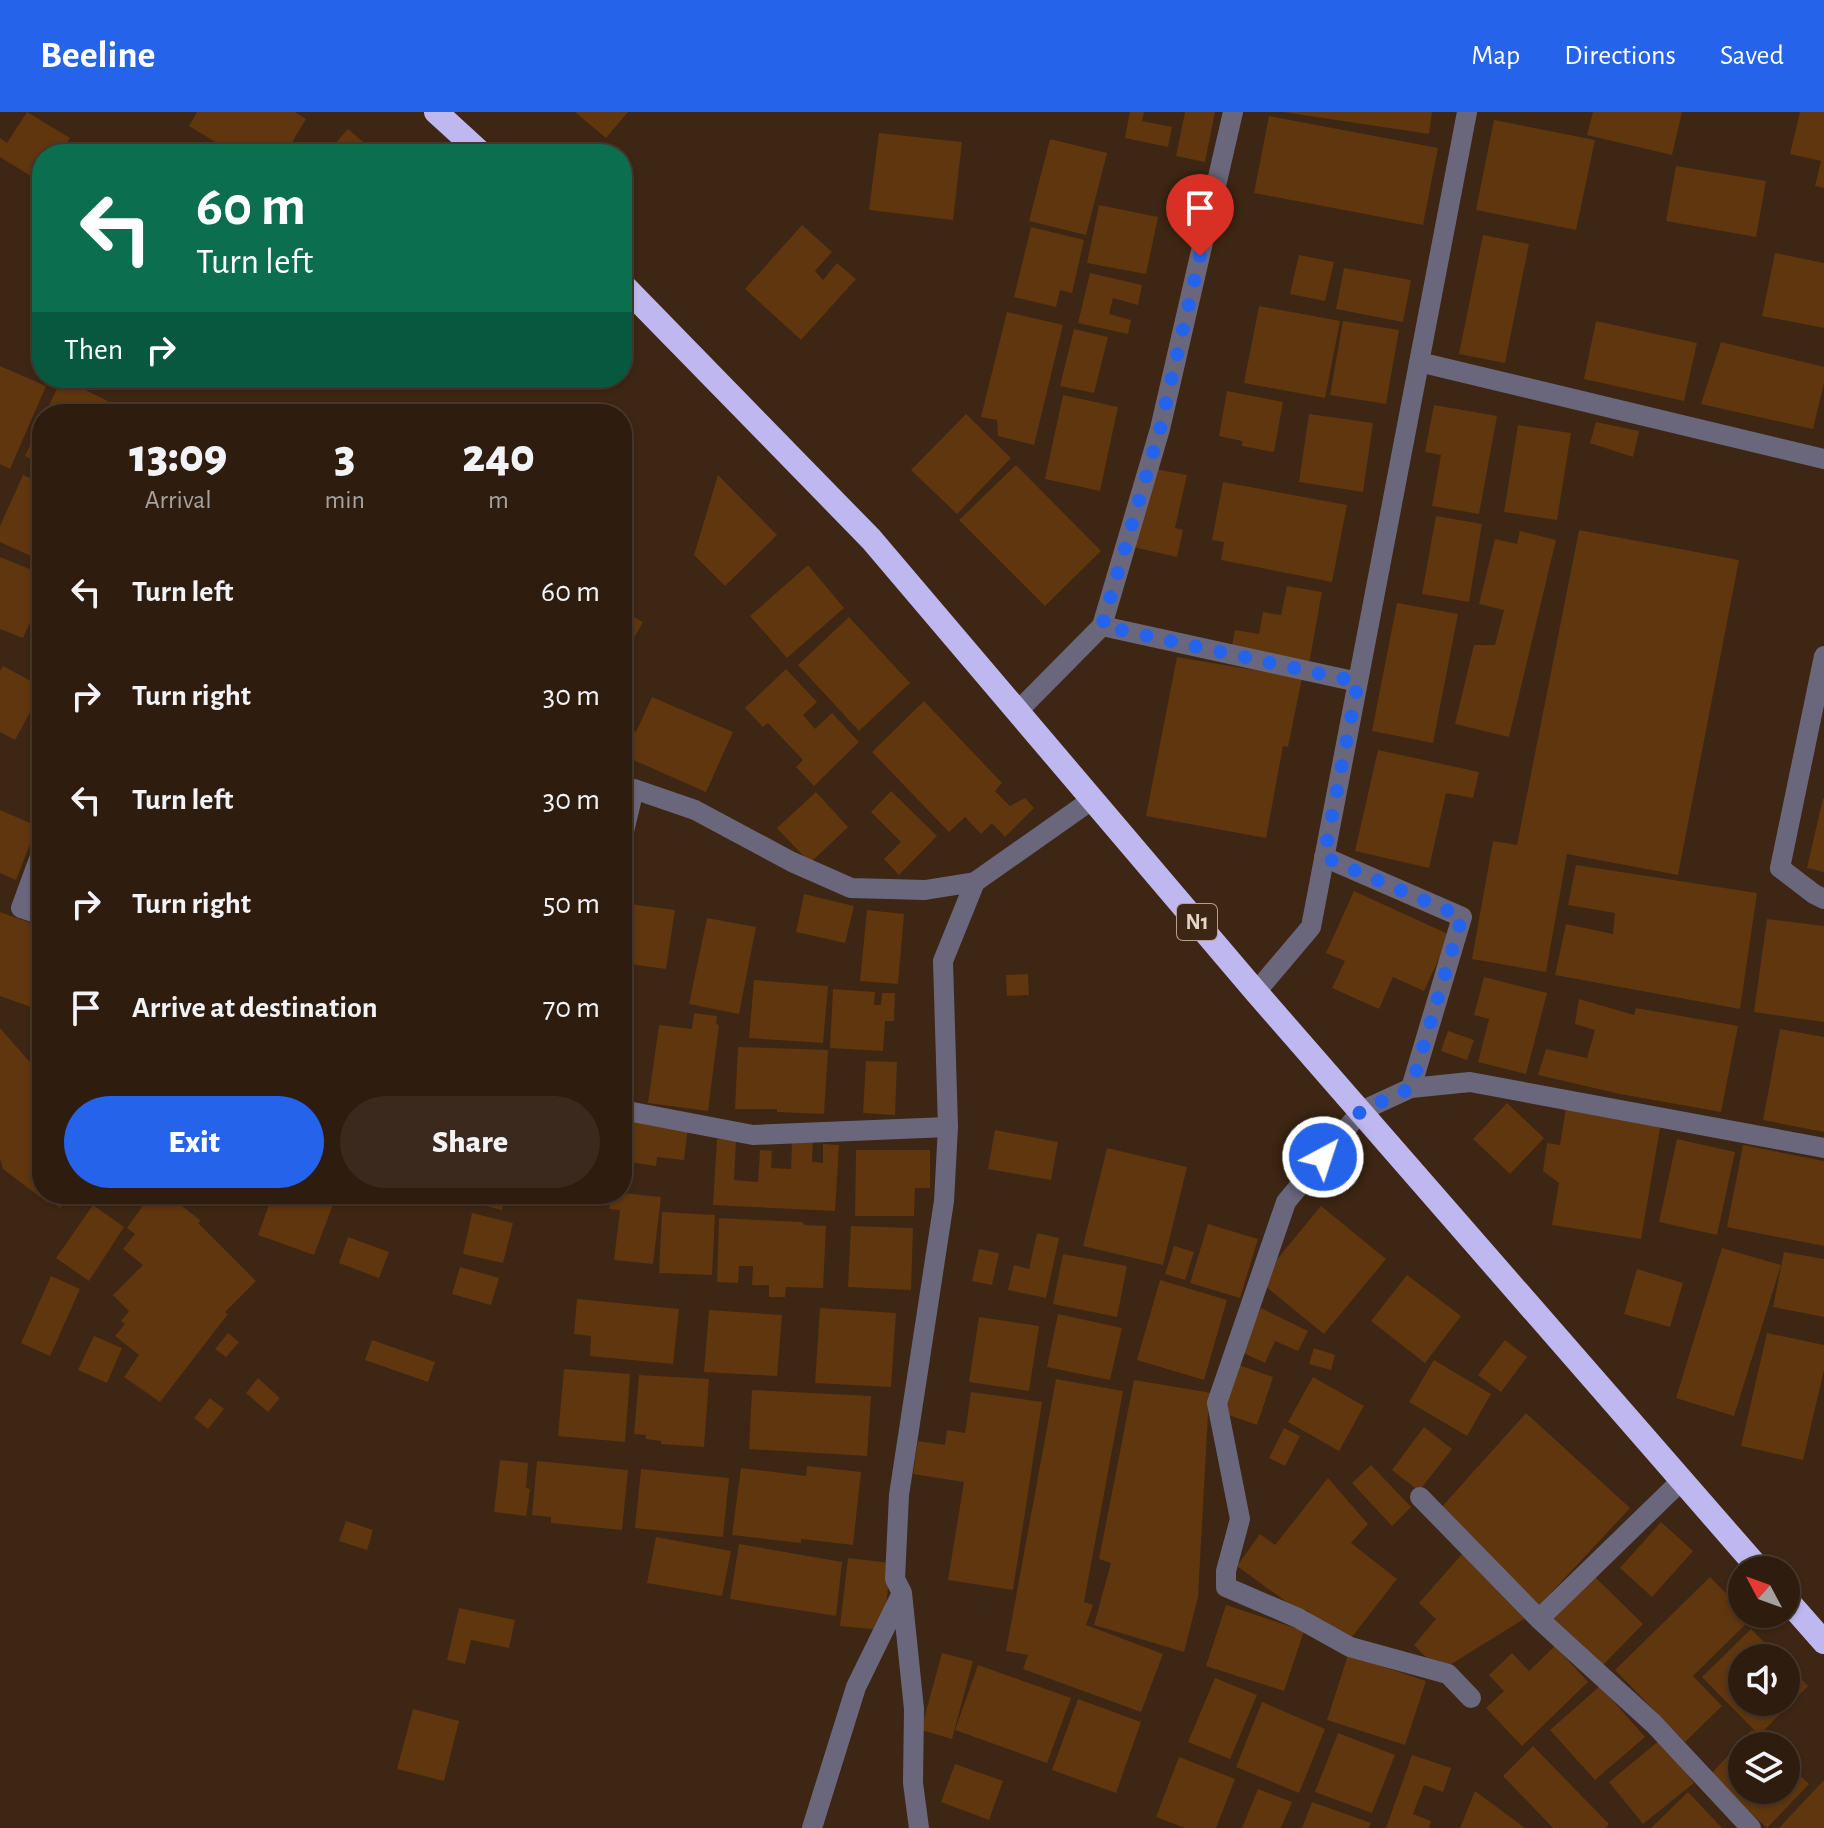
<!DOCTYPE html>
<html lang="en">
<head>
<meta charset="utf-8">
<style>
	body { margin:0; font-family:"Alegreya Sans",sans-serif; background:#3a291c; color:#f1f3f6; height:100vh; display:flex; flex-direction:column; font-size:30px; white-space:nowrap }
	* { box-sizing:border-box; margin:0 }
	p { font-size:26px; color:#a7a19e }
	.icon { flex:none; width:44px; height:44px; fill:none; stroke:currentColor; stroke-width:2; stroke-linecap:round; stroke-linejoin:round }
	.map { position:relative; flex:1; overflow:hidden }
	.side { position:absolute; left:32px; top:292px; width:600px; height:800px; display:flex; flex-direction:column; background:#2e1c0e; border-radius:32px; box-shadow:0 2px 6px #0004,0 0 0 2px #493a2e }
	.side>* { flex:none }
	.hud { position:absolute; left:32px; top:32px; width:600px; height:244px; border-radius:32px; box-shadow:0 2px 6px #0004,0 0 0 2px #493a2e; background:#0b6e4f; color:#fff; overflow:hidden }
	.needle { width:52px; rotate:311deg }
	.fabs { position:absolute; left:1728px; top:1444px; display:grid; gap:16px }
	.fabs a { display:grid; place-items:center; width:72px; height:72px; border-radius:50%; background:#2e1c0e; box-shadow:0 2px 6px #0004,0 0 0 2px #493a2e; font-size:40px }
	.pin { position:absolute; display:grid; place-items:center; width:68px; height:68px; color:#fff; margin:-82px -34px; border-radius:50% 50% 50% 0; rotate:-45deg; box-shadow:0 0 8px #0007 }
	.pin .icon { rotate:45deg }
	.me { position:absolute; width:88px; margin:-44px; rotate:40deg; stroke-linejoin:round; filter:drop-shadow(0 0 6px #0008) }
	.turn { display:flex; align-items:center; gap:28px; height:168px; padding:0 32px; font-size:36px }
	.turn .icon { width:104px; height:104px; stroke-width:2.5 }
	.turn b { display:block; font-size:56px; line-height:68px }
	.then { display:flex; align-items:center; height:76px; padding:0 32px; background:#0003; gap:16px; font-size:30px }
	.eta { display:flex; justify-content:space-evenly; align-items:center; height:136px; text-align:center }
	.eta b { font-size:48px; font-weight:800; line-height:56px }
	.action { display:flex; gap:16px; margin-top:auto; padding:16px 32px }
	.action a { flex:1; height:92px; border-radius:48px; background:#2563eb; color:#fff; font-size:32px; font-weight:800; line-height:92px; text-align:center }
	.action a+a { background:#3a291c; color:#f1f3f6 }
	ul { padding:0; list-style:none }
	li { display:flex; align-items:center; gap:24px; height:104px; padding:0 32px }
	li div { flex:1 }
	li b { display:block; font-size:30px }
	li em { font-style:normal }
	header { display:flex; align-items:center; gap:48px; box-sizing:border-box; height:112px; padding:0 40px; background:#2563eb; color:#fff }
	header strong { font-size:38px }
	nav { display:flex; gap:44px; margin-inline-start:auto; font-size:28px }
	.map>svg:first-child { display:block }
	.building { fill:#5f360e }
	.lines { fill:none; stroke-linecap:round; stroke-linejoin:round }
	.minor { stroke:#6a677d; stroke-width:20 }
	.highway { stroke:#bfb7ef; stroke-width:24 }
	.route { stroke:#2563eb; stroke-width:14; stroke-dasharray:0 25.2 }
	.labels { text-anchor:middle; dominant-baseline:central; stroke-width:8; stroke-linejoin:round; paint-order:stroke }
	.shield { fill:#3d2613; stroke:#b2a092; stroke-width:2 }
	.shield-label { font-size:22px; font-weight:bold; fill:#e4d5c9 }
</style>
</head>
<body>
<header>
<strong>Beeline</strong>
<nav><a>Map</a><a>Directions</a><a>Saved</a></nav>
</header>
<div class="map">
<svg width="1824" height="1716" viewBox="0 0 1824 1716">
	<rect width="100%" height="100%" fill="#3d2613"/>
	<path class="building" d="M27,0L70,26L60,42H42V71L0,45V26L7,31Z
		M197,0H295L306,7L285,42H235L189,14Z
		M575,0H628L606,26Z
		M1130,0H1144L1142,9L1172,15L1168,35L1125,26Z
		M1185,0H1215L1205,50L1176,44Z
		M1283,0H1432L1429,22Z
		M1593,0H1682L1672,43L1587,23Z
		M1800,0H1824V76L1815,74L1821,49L1790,42Z
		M1269,4L1438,36L1423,113L1254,81Z
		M1494,8L1595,28L1576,118L1476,98Z
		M348,17L377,42H326Z
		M879,21L962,30L953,108L869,98Z
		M1050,27L1107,41L1086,123L1029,109Z
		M1676,54L1766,69L1756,125L1666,109Z
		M1099,93L1158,105L1146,162L1087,151Z
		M802,113L832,140L815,159L823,168L837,151L856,167L801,228L745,177Z
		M1031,115L1084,128L1072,181L1060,178L1056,195L1014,185Z
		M1483,123L1529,132L1505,251L1459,242Z
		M1775,141L1824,151V216L1762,204Z
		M1299,143L1334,150L1325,189L1290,182Z
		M1344,156L1411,168L1403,210L1336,197Z
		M1090,161L1142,173L1138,193L1113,186L1109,202L1131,208L1128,222L1078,211Z
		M1259,194L1340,209L1325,286L1244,271Z
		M1007,200L1063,213L1034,333L998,324L997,308L981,305Z
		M1343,209L1399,218L1386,292L1330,283Z
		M1596,209L1697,231L1684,289L1584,267Z
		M1074,217L1108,225L1094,281L1060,274Z
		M1721,230L1824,255V271L1813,317L1701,292Z
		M0,254L46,274L10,357L0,352Z
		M62,266L133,302H45Z
		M1227,279L1283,290L1274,340L1242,334V329L1219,324Z
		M1063,283L1118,295L1100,379L1045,367Z
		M1434,293L1497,304L1479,402L1432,394L1441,343L1425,340Z
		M966,302L1011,346L957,402L911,358Z
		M1309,302L1373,311L1363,380L1299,370Z
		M42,308V353L25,344Z
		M1596,310L1639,319L1633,345L1590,331Z
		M1518,313L1571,321L1557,408L1504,400Z
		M1016,353L1101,439L1045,494L959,408Z
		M1150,356L1187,363L1175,416L1183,418L1177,445L1133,435Z
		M23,363L42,371V449L0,430V414Z
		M718,363L777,423L725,474L694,443Z
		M1223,370L1347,393L1332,470L1221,448L1224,430L1212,428Z
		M1436,404L1482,412L1469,490L1422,482Z
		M1579,418L1739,448L1678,763L1567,742L1546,860L1472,847L1493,729L1517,733Z
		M1520,419L1556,428L1509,625L1455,612L1474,533H1495L1504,498L1479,492L1495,427L1517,432Z
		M0,445L42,462V488L40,493L38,492L23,526L0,517Z
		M808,453L844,496L787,546L750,504Z
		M1287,474L1322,480L1309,552L1231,539L1235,518L1259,522L1263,500L1281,503Z
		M1397,491L1458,502L1433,631L1372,619Z
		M622,499L643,510L622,547Z
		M849,505L910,571L859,619L798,553Z
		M1177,545L1302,566L1288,635L1283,634L1266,726L1146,704Z
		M3,554L42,575V600L33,595L15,628L0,620V559Z
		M786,557L817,590L803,603L815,617L832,601L859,630L814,674L796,655L803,648L768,611L763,615L745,596Z
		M652,585L733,620L706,680L622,643V632L629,617L636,620Z
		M924,589L1002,671L995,679L1010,694L1025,686L1034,696L1005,725L992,711L981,722L965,705L949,720L872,640Z
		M1378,638L1479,660L1473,686L1446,681L1429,756L1355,739Z
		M891,679L937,724L899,763L884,747L901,730L871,700Z
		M816,680L848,715L810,751L777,716Z
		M1823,686L1824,687V760L1807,756Z
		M0,698L37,714L16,768L0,761Z
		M1576,753L1757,781L1740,897L1555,863L1566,812L1613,822L1615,801L1568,793Z
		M1354,779L1450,823L1424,879L1393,865L1379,897L1332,876L1345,849L1326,841Z
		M804,782L854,794L845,831L796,820Z
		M622,791L675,798L666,857L622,851Z
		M867,798L904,802L898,872L860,869Z
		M0,800L42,815V899L0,884Z
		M707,806L756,815L739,902L689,892Z
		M1767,807L1824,814V910L1754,900Z
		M1028,862L1029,883L1007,884L1006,863Z
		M1484,865L1547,881L1526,962L1478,950L1489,907L1474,903Z
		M754,868L828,874L823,931L749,926Z
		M833,877L875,880L874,893H881L882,881H895L894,909H885L883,939L830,936Z
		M1579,887L1634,903L1636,896L1738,914L1721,1000L1620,982L1538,963L1546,937L1587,946L1595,918L1575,912Z
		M694,901L717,904L716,912L719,913L708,999L648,991L659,913L692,917Z
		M0,916L42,964V1082H70L60,1096L50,1088L48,1091L3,1057L0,1047Z
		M1780,917L1824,925V1020L1763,1008Z
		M1448,919L1474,928L1467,948L1441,939Z
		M738,935L828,938L824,1002L777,1000V997H735Z
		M866,949L897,950L895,1003L863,1001Z
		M1507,991L1544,1026L1510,1062L1473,1027Z
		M1566,996L1661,1011L1641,1127L1552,1113L1559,1071L1543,1059L1547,1031L1560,1033Z
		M622,1006L688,1015L684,1048L657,1045L656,1054L622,1049Z
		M995,1018L1058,1030L1051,1068L988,1057Z
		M717,1027L736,1028L734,1068L758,1070L760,1038L772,1039L771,1056L791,1057L792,1030L813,1031L812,1050L823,1051V1032L839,1033L835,1099L713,1093Z
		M1677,1027L1735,1040L1717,1123L1659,1110Z
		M1743,1033L1824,1049V1134L1727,1115Z
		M1107,1036L1187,1055L1163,1153L1083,1134Z
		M856,1038H930V1076H915L914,1104H855Z
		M622,1081L661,1085L653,1152L614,1148L620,1098L609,1097L611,1082Z
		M151,1082H167L201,1109L198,1111L256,1169L225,1200L228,1202L160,1290L124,1265L139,1243L115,1224L125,1212L121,1209L129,1199L113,1183L143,1153L123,1137L135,1122L127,1116Z
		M188,1082H220L215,1094Z
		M273,1082H337L314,1143L258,1123Z
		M483,1082H506L502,1098L481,1093Z
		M93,1093L124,1115L89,1169L56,1146Z
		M1321,1094L1386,1147L1324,1222L1259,1169Z
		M662,1100L715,1103L712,1163L659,1161Z
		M472,1101L513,1111L503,1151L463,1142Z
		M719,1106L802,1110L805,1113L826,1114L823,1176L786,1175L785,1185H769V1173H752L753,1154H739L738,1171L717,1170Z
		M1208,1112L1258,1127L1240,1186L1190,1171Z
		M851,1114L913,1116L911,1178L848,1175Z
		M1037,1121L1059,1126L1046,1186L1008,1178L1014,1153L1029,1157Z
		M348,1125L389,1140L379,1166L339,1151Z
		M1174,1134L1194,1140L1185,1168L1165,1162Z
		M1722,1136L1781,1153L1734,1304L1676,1286Z
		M979,1137L999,1141L992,1173L972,1169Z
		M1784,1140L1824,1147V1205L1773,1195Z
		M1063,1142L1127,1154L1117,1205L1053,1192Z
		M460,1155L499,1166L491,1193L452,1182Z
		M1637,1157L1683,1171L1670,1215L1624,1202Z
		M1407,1163L1461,1204L1425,1251L1371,1209Z
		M51,1164L80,1177L50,1244L21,1231Z
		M1160,1168L1227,1188L1204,1268L1137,1248Z
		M577,1187L679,1197L673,1252L590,1244L591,1224L574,1222Z
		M820,1196L896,1201L891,1275L815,1271Z
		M1261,1196L1308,1219L1298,1239L1275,1229L1265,1251L1239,1239Z
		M709,1198L782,1203L777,1264L704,1260Z
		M1058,1202L1122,1216L1110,1268L1047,1255Z
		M979,1205L1039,1214L1029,1279L969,1270Z
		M228,1221L239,1230L226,1245L215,1237Z
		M1767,1221L1824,1233V1258L1803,1348L1741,1334Z
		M94,1224L122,1236L107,1271L78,1258Z
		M372,1228L435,1250L428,1270L365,1248Z
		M1505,1228L1527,1245L1501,1280L1478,1263Z
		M1314,1236L1335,1243L1331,1258L1309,1252Z
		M1434,1248L1491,1282L1467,1324L1409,1290Z
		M1239,1253L1273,1265L1257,1313L1223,1301Z
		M564,1257L630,1262L625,1330L558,1324Z
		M639,1263L709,1267L704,1335L661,1332V1329L646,1327V1323L634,1322Z
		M1313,1265L1364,1294L1339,1339L1288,1310Z
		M258,1266L280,1286L268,1300L246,1281Z
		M1056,1267L1123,1279L1084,1490L1093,1493L1086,1513L1163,1542L1141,1600L1023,1557L1028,1543L1006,1539Z
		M1134,1268L1212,1281L1208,1302L1198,1485L1184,1540L1094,1513L1111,1451L1099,1447Z
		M752,1278L871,1284L867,1344L749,1337Z
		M971,1280L1042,1290L1013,1478L948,1468L964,1370L913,1362L918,1329L945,1333L947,1318L965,1321Z
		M210,1286L224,1297L208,1317L194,1306Z
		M1526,1301L1630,1396L1536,1497L1439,1398Z
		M1424,1315L1452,1337L1419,1379L1392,1358Z
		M1284,1316L1300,1324L1285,1354L1269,1346Z
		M500,1348L528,1351L526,1376L530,1377L526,1404L494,1400Z
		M537,1349L628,1358L622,1418L551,1411V1405L532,1403Z
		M1371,1353L1411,1395L1392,1414L1352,1371Z
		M807,1354L861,1360L853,1433L801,1427V1431L732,1423L741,1356L806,1364Z
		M641,1357L729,1366L723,1425L635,1416Z
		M1328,1366L1368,1412L1351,1431L1397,1467L1348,1530L1306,1498L1303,1502L1237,1454L1260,1422L1275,1433Z
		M346,1409L373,1418L367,1438L339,1429Z
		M1661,1410L1693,1439L1652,1485L1620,1456Z
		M656,1425L731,1439L722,1484L647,1471Z
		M739,1432L842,1450L836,1504L730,1487Z
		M1462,1442L1529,1504L1440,1559L1414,1533L1436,1507L1419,1491Z
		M848,1446L891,1451L883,1518L840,1514Z
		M1594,1464L1643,1512L1600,1556L1552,1509Z
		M1710,1465L1742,1498V1502L1751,1507L1693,1564L1722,1594L1685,1630L1615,1558Z
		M1226,1493L1304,1519L1284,1579L1206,1554Z
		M459,1496L515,1508L509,1536L471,1528L465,1552L447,1548Z
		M1751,1517L1780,1546H1742V1590H1786V1552L1808,1574L1759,1623L1702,1565Z
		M1555,1534L1588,1570L1522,1634L1486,1596L1504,1579L1489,1563L1512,1541L1529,1559Z
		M942,1541L973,1549L952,1627L921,1618Z
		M1348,1543L1426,1569L1405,1633L1327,1608Z
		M978,1553L1071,1586L1047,1651L955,1618Z
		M1215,1566L1257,1583L1230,1647L1188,1630Z
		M1600,1574L1645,1625L1595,1668L1550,1618Z
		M1078,1587L1141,1610L1116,1681L1052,1658Z
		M1262,1590L1325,1617L1299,1681L1236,1655Z
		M413,1597L459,1609L444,1669L397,1657Z
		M1752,1618L1769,1634H1742V1678H1786V1650L1809,1672L1767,1716L1709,1664Z
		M1338,1621L1395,1643L1372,1701L1315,1680Z
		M1660,1628L1694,1671L1643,1712L1609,1670Z
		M1533,1634L1609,1712L1605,1716H1553L1503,1664Z
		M1412,1643L1451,1656L1443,1680L1424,1673L1413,1702L1431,1709L1429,1716H1386Z
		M1179,1645L1235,1667L1216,1716H1185L1156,1705Z
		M955,1652L1003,1669L989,1708L941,1690Z
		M1824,1668V1716H1779Z
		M1258,1677L1292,1690L1281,1716H1242Z
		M1475,1679L1525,1716H1460Z
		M1688,1680L1722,1716H1651Z
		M1312,1690L1371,1711L1369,1716H1302Z"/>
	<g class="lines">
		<path class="minor" d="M1419,250L1824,347
			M1102,514L1358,570
			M1824,544L1780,756L1814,782L1824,787
			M1018,599L1102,514L1160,317L1233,0
			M622,728L634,677L695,698L792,750L851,776L925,778L975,770
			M42,739L21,796L42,803
			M1324,745L1462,805L1411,976
			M1256,880L1311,815L1467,0
			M622,998L753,1023L948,1015
			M1420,1385L1539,1507L1681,1369
			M1539,1507L1654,1612L1751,1716
			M1471,1586L1448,1562L1350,1535L1298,1506L1226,1475V1459L1240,1407L1217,1291L1286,1090L1361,999L1411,976L1470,970L1824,1036
			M812,1716L856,1575L902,1481
			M919,1716L913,1671L914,1597L902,1481L895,1467L899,1383L944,1089L948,1015L943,849L975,770L1093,687"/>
		<path class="highway" d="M436,0L482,42
			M622,172L871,427L1256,880L1760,1458
			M1786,1487L1824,1530"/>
	</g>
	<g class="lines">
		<path class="route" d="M1200,144L1160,317L1102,514L1358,570L1324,745L1462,805L1411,976L1361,999L1323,1045"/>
	</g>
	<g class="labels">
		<rect class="shield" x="1177" y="792" width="40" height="36" rx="6"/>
		<g class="shield-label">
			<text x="1197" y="810">N1</text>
		</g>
	</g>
</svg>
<div class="fabs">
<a><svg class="needle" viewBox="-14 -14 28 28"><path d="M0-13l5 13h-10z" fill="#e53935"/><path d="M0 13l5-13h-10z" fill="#a7a19e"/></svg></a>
<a><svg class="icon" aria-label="sound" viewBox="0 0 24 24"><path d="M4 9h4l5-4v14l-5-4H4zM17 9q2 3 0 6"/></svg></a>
<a><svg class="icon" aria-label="layers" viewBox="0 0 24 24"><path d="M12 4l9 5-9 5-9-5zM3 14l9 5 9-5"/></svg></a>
</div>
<div class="pin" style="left:1200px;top:144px;background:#d93025"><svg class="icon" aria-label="arrive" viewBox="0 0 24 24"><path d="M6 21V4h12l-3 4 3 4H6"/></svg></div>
<svg class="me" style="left:1323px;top:1045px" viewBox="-20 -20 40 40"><circle r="17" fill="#2563eb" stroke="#fff" stroke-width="3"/><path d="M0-11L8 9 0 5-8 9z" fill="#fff"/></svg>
<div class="hud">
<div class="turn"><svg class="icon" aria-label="left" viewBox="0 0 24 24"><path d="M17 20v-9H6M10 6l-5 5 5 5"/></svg><div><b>60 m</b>Turn left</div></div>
<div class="then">Then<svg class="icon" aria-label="right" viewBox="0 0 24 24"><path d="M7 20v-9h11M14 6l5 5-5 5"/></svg></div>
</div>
<section class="side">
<div class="eta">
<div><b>13:09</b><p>Arrival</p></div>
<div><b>3</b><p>min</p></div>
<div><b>240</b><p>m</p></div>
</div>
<ul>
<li><svg class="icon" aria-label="left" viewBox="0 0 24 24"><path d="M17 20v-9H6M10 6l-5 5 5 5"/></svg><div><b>Turn left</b></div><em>60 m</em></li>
<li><svg class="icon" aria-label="right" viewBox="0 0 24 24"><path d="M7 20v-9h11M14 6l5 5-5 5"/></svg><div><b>Turn right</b></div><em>30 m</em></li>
<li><svg class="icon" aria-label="left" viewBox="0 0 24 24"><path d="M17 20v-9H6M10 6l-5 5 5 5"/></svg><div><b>Turn left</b></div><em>30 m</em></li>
<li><svg class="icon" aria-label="right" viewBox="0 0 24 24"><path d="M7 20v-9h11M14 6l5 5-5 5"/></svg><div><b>Turn right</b></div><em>50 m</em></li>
<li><svg class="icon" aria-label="arrive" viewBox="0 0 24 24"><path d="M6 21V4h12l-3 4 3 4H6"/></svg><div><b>Arrive at destination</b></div><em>70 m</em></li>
</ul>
<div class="action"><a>Exit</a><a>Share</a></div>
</section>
</div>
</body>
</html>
